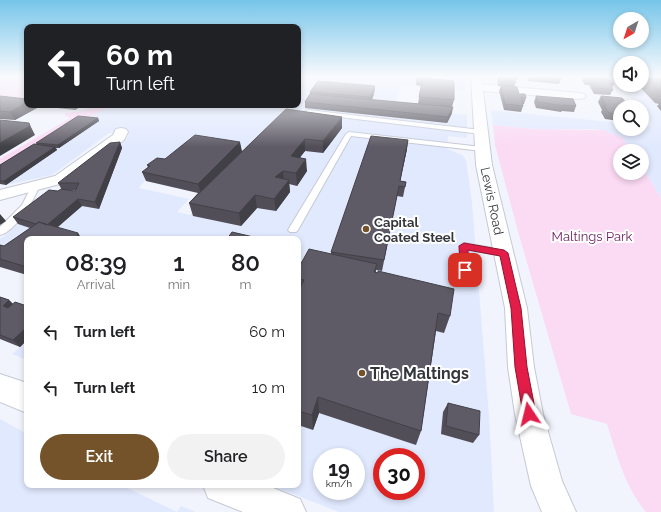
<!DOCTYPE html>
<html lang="en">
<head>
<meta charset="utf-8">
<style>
	body { margin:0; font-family:Raleway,sans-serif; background:#f2f2f2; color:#202124; height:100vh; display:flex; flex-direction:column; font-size:15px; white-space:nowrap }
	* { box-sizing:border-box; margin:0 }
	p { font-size:13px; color:#757577 }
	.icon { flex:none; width:22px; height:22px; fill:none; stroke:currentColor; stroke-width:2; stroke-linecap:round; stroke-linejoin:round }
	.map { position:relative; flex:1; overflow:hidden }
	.side { position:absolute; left:24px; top:236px; width:277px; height:252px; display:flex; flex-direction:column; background:#fff; border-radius:8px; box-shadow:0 2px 6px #0003 }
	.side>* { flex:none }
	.top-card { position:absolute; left:24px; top:24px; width:277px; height:84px; border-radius:8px; box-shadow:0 2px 6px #0003; background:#202124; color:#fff; overflow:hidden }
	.needle { width:26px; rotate:219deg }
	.buttons { position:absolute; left:613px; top:12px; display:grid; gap:8px }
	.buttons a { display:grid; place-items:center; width:36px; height:36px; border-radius:50%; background:#fff; box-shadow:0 2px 6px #0003; font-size:20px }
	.speed { position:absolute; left:313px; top:448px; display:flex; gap:8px; font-size:20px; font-weight:700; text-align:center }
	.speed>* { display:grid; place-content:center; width:52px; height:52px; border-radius:50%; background:#fff; box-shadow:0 2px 6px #0003; line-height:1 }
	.speed small { font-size:10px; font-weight:400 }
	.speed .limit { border:6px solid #d22; background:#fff; color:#111 }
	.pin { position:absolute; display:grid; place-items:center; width:34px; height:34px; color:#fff; margin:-17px; border-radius:8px; box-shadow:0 2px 6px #0006 }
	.me { position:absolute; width:44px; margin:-22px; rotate:350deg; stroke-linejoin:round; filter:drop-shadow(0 0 3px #0008) }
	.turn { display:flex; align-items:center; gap:14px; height:84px; padding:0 16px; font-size:18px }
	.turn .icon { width:52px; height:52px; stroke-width:2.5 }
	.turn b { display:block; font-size:28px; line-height:34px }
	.eta { display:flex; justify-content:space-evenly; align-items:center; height:68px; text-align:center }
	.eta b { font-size:24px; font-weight:600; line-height:28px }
	.action { display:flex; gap:8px; margin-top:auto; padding:8px 16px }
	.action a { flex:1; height:46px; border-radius:24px; background:#74522a; color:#fff; font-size:16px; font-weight:600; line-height:46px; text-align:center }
	.action a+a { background:#f2f2f2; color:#202124 }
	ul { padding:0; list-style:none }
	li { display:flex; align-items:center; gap:12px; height:56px; padding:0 16px }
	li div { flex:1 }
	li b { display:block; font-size:15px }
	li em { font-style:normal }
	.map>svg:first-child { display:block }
	.built { fill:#e1e9fe; fill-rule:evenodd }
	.green { fill:#fbdaf4 }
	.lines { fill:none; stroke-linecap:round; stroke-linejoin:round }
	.service-casing { stroke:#c4c9d6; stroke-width:2 }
	.minor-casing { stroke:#c4c9d6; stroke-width:2 }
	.tertiary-casing { stroke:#c4c9d6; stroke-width:2 }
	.service { fill:#fff; fill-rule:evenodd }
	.minor { fill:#fff; fill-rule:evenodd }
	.tertiary { fill:#fff; fill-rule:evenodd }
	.wall { fill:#524e58; fill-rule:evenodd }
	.shaded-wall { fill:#424047 }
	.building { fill:#5f5b66; stroke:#424047 }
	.route { fill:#e11d48; stroke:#92132f }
	.poi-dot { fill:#74522a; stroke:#fff; stroke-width:1.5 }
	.labels { text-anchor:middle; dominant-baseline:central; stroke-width:4; stroke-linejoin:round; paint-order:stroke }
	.street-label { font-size:13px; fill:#34363b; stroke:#fff }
	.poi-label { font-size:13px; font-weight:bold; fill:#34363b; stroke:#fff; text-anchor:start }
	.park-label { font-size:13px; fill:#6b1e62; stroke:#fff }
	.near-poi-label { font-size:16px; font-weight:bold; fill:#34363b; stroke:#fff; text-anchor:start }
</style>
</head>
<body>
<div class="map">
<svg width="661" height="512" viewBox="0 0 661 512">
	<rect width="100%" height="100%" fill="#f1f4fd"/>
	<path class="built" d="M298,76H464L465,90L400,85L394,108L467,115V138L448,136L447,149L462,155L466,160L472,203L489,416L494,512H339L270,485H298V239H27L0,267V239L127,138L129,132L109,133L52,175L6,185L103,105H298ZM203,140L253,149L190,215L177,212L189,199L139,188L145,180ZM322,457H356V491H322ZM382,457H416V491H382Z
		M661,76V198L642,167V151H632L621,137L597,129H534L493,125L491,110L620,123V129H642V125L653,126L642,111V107H638L624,89L643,91L642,85Z
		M27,340V360L12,354L20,347Z
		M0,419L27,434V485H121L177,512L181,506L196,512H0Z"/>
	<path class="green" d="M0,76H27V102L0,99Z
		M94,105H111L0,170V159L70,118L65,116V113L82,111Z
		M493,125L534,129L603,130L621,137L632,151H620V173H642V167L661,198V512H646C625,487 617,455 607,424L571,414L519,235L495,145Z"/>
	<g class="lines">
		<g class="service-casing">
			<path id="service" d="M308,110L481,130L484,132L481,134L306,113V111Z
				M349,132L482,147L486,149L482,151L351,136L298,230L296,232H290L288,230L346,134Z
				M32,185H35L39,187C33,202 16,231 0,235V227L22,205Z
				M464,243L504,250L509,253L504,256L469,250L470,281L469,284H461L460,281L459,246Z"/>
		</g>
		<g class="minor-casing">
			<path id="minor" d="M471,76H481L482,84L580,93L584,94L586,96L584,98L580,99L483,91L492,165L527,308L534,367L543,414L562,481L576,512H542L531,486L515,414L508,367L505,308L476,165Z
				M594,76H620V80L599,79Z
				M623,85H634L638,90L636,92H628Z
				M121,128L126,129L128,132L124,140L67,182L0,200V190L55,176L113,135L116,129Z"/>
		</g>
		<g class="tertiary-casing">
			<path id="tertiary" d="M0,374L27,383V413L0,402Z
				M203,485H266L300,499L306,512H243L208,498Z"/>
		</g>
		<use href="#service" class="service"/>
		<use href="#minor" class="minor"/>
		<use href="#tertiary" class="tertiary"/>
	</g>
	<path class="wall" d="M497,76H520L518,80H515L516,82L514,87L519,94L526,98L524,104H522L523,106L521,112L504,110L499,91L501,86H498Z
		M527,76H560L561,79L559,84L528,81L527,77Z
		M584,76H593L614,84L612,88L613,90L610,95L594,94L589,85H585L582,80Z
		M642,76H661V111L657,106L659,104L655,103L638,85H642Z
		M417,78L454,100L452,107V113L447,123L305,108V102L310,94V92L375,86L374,94L372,100L418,104L421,86L416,85Z
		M0,96L37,108L15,120L0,119Z
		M536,96L576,106L574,112L562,111L561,112L536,108L534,102Z
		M601,96L620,107V121L605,119L601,112L602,110L598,102Z
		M39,105H83L75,110L40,106Z
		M98,118L99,121L59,148H56L57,150L6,185L0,184V165L37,144L36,143Z
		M342,128L323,153L305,151L300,157L307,171L297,186L289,184L290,192L276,211L257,208L241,226L193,216L189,203L198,193L146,181L142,172L148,167L147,165L165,159L242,151Z
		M120,142L122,148L99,209L82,206L57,227L27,239V275L0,267V245L4,246L30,228L18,224L13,217L58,191L62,190L58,183ZM63,190H76L75,191Z
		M407,149L400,181L406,182L403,197L397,196L382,271L376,270V272L450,316L444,333L436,331L421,431L416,445L319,413L313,430L298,425V269L331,254V252Z
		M0,297L9,300L13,304L27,306V340L20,347L0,339Z
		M448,403L479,435L473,443L441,434L443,412Z"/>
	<path class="shaded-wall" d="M375,86L374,94L369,106L370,97Z
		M27,102V105H36L37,108L15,120L10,112Z
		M73,105H83L75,110Z
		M453,107L452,113L447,123L448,117Z
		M342,117V128L323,153V141Z
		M98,118L99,121L59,148L58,145Z
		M29,123L35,135L0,156V143Z
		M305,139V151L292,168L291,156Z
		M408,140L407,149L399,186Z
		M120,142L122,148L99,209L95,202Z
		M240,142L242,151L201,194L198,184Z
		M55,147L57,150L6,185L4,181Z
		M306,159L307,171L297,186L296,173Z
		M283,171L284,183L275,177Z
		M289,180L290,192L276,211L274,199Z
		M255,195L257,208L241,226L239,213Z
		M78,199L82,206L50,234L45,227Z
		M0,214L6,221L0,225Z
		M78,233L82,239H76Z
		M9,300L16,307L9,313L3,306Z
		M27,327V340L20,347L13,340Z
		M318,397L319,413L313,430L312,415Z"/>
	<path class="building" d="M499,76H514L516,82L500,80Z
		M530,76H560L561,79Z
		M585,76L606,77L614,84L609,83L613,90L596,88L591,80H587Z
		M645,76H661V93Z
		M417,78H422V83L416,82Z
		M423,78L454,81V100L419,97Z
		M318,81L375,86L370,97L310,92Z
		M501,86L517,87L519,94H525L526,98L521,97L523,106L505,104Z
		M310,94L453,107L448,117L305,102Z
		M0,96L27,99V102L10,112L0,111Z
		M536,96L573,99L576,106L563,105L564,106L538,102Z
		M601,96L622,98L628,105L635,106L636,107H620V114L609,113L604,106H606Z
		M286,109L342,117L323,141L305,139L291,156L306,159L296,173L283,171L275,177L289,180L274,199L255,195L239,213L189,203Z
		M78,116L98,118L58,145L36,143Z
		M0,120L29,123L30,126L0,143Z
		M195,135L240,142L198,184L142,172L150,166L147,165L157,158L165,159Z
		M371,136L408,140L400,181L406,182L405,187L399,186L384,260L331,252Z
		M120,142L95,202L78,199L47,225L39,222L36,224L13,217L49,190L58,191L61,189L75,191L79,183H58L110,143Z
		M34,144L55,147L4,181H0V165Z
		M39,222L78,233L76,239H27V267L0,259V245L4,246Z
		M232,232L262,239H227Z
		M309,249L377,264L374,272L378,273V271L454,289L450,316L438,313L421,431L318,397L312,415L298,411V292L304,280L298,279V269Z
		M0,297L9,300L3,306L8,308L15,302L27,306V327L13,340L0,335Z
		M448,403L480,411L479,435L446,426Z"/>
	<linearGradient id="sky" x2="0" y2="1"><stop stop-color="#76c5e9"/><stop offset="0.52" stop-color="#f9fafe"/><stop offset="1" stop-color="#f9fafe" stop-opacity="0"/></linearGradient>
	<rect width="661" height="147" fill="url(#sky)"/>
	<path class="route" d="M464,243L504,250L508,253L521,308L527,367L536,414L534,419L529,421L525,419L523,414L515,367L511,308L500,256L468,250L469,270L465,273L461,272L459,246Z"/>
	<g class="poi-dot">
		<circle cx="366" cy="229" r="4"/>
		<circle cx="362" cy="373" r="4"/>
	</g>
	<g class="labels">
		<g class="street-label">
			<text transform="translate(492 201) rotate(78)">Lewis Road</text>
		</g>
		<g class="poi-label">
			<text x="374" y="222">Capital<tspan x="374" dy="15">Coated Steel</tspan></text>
		</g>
		<g class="park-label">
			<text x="592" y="236">Maltings Park</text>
		</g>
		<g class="near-poi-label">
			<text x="370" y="373">The Maltings</text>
		</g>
	</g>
</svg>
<div class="buttons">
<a><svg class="needle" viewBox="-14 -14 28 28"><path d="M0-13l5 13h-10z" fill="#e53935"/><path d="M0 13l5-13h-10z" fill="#757577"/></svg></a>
<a><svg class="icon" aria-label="sound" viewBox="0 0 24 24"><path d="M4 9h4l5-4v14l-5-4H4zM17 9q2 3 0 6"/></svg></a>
<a><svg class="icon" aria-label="search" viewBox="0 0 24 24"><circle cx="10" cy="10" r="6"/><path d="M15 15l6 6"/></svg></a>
<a><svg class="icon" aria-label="layers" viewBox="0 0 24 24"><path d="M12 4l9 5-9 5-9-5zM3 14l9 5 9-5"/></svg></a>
</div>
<div class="speed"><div>19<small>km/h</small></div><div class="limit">30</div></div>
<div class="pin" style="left:465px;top:270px;background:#d93025"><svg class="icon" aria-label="arrive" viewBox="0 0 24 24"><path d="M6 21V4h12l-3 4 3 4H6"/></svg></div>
<svg class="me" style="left:529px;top:414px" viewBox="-20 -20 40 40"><path d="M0-17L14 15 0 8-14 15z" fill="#e11d48" stroke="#fff" stroke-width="4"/></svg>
<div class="top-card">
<div class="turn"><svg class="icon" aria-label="left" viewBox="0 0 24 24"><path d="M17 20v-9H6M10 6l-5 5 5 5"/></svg><div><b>60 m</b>Turn left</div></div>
</div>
<section class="side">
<div class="eta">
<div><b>08:39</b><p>Arrival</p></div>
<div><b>1</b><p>min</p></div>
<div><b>80</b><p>m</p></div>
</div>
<ul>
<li><svg class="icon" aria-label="left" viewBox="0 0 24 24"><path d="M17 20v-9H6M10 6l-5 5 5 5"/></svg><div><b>Turn left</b></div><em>60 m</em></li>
<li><svg class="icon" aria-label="left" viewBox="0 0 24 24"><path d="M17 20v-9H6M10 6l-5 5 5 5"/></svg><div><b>Turn left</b></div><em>10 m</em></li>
</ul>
<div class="action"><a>Exit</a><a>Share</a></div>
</section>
</div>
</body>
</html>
